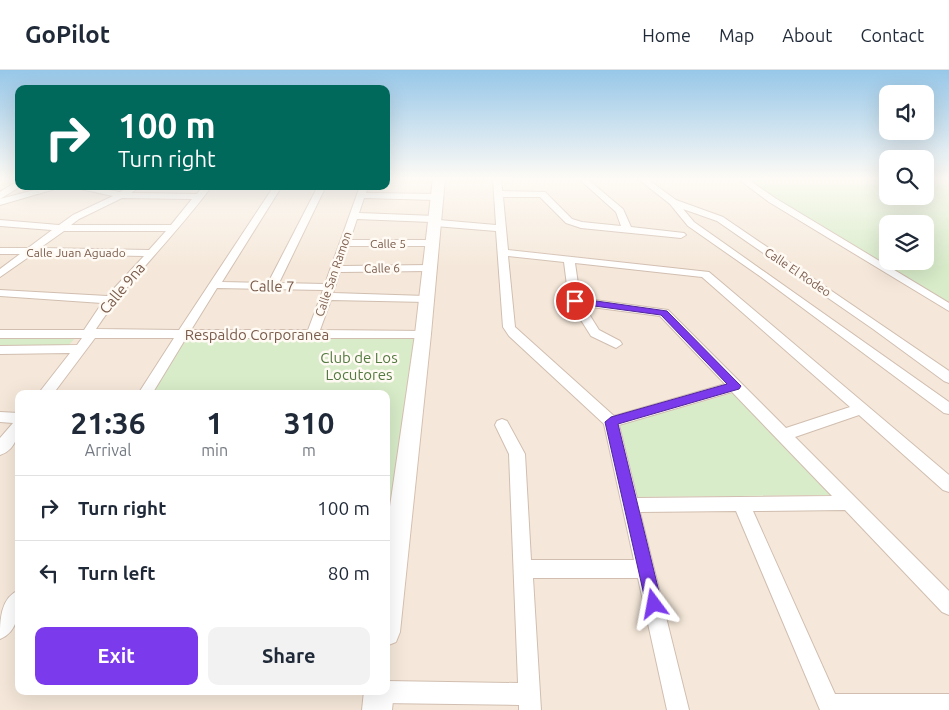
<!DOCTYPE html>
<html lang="en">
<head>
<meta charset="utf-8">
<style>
	body { margin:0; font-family:Ubuntu,sans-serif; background:#f2f2f3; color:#1f2937; height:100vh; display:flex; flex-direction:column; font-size:19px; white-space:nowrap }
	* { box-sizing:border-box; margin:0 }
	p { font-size:16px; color:#747a83 }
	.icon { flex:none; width:28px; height:28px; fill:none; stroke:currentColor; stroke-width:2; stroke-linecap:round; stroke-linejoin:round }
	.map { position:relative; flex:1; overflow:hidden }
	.drawer { position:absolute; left:15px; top:320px; width:375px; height:305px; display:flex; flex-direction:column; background:#fff; border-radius:10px; box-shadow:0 5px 20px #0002 }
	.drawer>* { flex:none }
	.top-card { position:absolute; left:15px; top:15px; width:375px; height:105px; border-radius:10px; box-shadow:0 5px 20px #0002; background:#00695c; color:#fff; overflow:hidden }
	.tools { position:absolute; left:879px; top:15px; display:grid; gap:10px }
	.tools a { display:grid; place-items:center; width:55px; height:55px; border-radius:10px; background:#fff; box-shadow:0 5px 20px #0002; font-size:25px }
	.pin { position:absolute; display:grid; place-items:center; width:42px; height:42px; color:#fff; margin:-21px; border:2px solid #fff; border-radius:50%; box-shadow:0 1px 5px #0007 }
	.me { position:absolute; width:55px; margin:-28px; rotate:347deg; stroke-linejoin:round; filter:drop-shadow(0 0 4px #0008) }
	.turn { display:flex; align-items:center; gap:18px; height:105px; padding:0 20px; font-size:22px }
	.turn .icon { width:65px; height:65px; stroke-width:2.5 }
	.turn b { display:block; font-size:35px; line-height:42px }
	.eta { display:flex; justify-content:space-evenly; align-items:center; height:85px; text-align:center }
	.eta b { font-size:30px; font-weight:600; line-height:35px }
	.primary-button { display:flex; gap:10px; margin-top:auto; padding:10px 20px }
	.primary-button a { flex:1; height:58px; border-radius:10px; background:#7c3aed; color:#fff; font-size:20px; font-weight:600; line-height:58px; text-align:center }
	.primary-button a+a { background:#f2f2f3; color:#1f2937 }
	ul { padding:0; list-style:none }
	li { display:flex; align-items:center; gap:15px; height:65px; padding:0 20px; border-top:1px solid #e0e1e3 }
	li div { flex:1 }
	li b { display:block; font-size:19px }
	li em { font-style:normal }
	header { display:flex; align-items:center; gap:30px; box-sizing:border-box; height:70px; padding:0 25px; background:#fff; border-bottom:1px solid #e0e1e3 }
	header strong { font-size:24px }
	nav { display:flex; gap:28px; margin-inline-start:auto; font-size:18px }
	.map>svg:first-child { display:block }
	.residential { fill:#f5e8da; fill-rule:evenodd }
	.green { fill:#d8ecc9; fill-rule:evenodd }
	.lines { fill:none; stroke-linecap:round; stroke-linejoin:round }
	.street-casing { stroke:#d1beb0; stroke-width:2 }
	.secondary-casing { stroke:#d6c0b0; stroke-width:2 }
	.street { fill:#fff; fill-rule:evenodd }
	.secondary { fill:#fff; fill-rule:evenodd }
	.route { fill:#7c3aed; stroke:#51269a }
	.labels { text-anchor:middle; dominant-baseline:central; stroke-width:5; stroke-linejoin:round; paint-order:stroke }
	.far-street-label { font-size:12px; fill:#7a5c4d; stroke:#fffaf3 }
	.street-label { font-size:15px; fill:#7a5c4d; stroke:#fffaf3 }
	.park-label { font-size:15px; fill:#537a41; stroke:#fffaf3 }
</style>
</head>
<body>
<header>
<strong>GoPilot</strong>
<nav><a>Home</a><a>Map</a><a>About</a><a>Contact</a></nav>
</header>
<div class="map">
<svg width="949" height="640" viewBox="0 0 949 640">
	<rect width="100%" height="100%" fill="#fdf6ec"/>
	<path class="residential" d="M0,108H19V116H386V108H887L888,126H925V108H949V640H0ZM888,154H925V191H888ZM19,324H386V621H19Z"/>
	<path class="green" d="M741,108H887L888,126H925V108H949V238L772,130ZM888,154H925V191H888Z
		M0,264L78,265L67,277H0Z
		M184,268H417L386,471V324H150Z
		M734,323L836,425L635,427L620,355Z"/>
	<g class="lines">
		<g class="street-casing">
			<path id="street" d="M493,108H501L502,121L545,122L572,149L582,152L621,156L616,142L578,108H586L623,139L631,157L684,163L686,165L681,168L581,158L566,153L540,127H503L508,180L709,202L949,405V422L943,420L859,345L795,367L949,521V545L942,542L845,440L753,441L835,624H949V640H820L736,441L640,442L689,640H667L638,508H533L541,640H519V635L379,633L371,630L368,621H386V611L518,613L509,384L495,355L497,351L502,349L507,351L525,384L531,490H634L604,354L509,266L503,257L496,161L435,156L432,155L431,152L357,149L350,170H433L438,173L433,176H348L342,196L430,195L435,198L430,201L340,202L333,223L426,226L432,229L426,232L331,230L320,260L427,261L429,264L427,267L423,268H186L152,324H138L174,268H95L53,324H38L70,283L0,284V276L77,275L82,268H0V260H84L102,233L0,226V220L107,226L144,186L33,184L0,207V199L20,184H0V178H28L52,160L0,156V150L59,155L73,145L113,126L67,116H87L120,122L130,116H141L131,123L197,124L203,116H212C175,166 130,208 96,259L179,260L274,116H282L222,212L268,213L318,116H326L279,213L325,214L360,116H368L366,123L437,124L441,127L437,130L364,128L359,143L435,146L438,147L439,150L496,155ZM122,128L192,129L171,155H71L79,149ZM64,161H166L149,180L40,178ZM508,186L564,192L569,231L591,266L616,278L622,274L620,271L599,260L584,236L660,246L725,314L614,346L515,257ZM575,193L702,207L850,337L786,358L668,240L580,228ZM217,218L323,220L308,260H191ZM732,322L832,426L637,428L619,355Z
				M637,108H646L676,130L723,147L949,301V313L944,311L873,259L717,151L683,139L694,152L949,332V344L944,343L761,207L688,156L670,134Z
				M737,108H746L775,128L949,233V241L769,132Z
				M16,112H19V116H21L0,129V122Z
				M50,116H65L0,135V129Z
				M0,342L19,343C19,359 19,379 0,385V368L13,353L0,352Z
				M19,520C19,538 20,561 0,569C0,551 0,528 19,520Z"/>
		</g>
		<g class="secondary-casing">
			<path id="secondary" d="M433,108H445L431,264L400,562L396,572L386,576V464L415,264Z
				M386,609L389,611L394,621L392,640H362L364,621H386Z"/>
		</g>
		<use href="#street" class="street"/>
		<use href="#secondary" class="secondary"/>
	</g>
	<linearGradient id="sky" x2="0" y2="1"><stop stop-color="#97c7e8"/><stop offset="0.55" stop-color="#fefbf6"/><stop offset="1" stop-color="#fefbf6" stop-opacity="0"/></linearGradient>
	<rect width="949" height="197" fill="url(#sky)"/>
	<path class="route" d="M575,228L667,241L741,316L739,319L618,354L662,534L659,540L654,542L648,540L646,534L605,352L611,347L727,314L661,245L572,233L570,231Z"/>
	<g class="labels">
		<g class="far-street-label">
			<text x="388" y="173">Calle 5</text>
			<text x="76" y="182">Calle Juan Aguado</text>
			<text transform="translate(382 198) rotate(-1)">Calle 6</text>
			<text transform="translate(798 202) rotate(34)">Calle El Rodeo</text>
			<text transform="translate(333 204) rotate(-71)">Calle San Ramon</text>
		</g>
		<g class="street-label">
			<text transform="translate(272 216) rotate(1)">Calle 7</text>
			<text transform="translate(122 218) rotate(-50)">Calle 9na</text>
			<text x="257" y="264">Respaldo Corporanea</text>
		</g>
		<g class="park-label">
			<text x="359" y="287">Club de Los<tspan x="359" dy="17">Locutores</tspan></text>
		</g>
	</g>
</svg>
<div class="tools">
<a><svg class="icon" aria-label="sound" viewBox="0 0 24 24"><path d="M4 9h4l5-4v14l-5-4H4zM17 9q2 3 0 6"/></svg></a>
<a><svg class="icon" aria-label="search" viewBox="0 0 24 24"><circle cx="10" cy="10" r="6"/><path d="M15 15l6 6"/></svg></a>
<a><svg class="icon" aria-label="layers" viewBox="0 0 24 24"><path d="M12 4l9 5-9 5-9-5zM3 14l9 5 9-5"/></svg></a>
</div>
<div class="pin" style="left:575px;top:231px;background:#d93025"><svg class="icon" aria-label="arrive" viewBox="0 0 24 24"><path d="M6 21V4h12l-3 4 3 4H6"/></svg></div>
<svg class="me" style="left:654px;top:534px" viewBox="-20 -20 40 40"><path d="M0-17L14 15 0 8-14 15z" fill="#7c3aed" stroke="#fff" stroke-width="4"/></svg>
<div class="top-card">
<div class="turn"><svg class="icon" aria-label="right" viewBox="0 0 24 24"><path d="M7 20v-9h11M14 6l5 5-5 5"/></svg><div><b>100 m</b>Turn right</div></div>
</div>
<section class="drawer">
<div class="eta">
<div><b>21:36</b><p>Arrival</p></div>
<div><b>1</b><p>min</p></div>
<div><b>310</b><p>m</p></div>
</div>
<ul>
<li><svg class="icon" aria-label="right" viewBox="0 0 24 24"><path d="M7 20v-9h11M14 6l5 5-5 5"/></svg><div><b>Turn right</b></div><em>100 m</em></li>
<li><svg class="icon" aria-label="left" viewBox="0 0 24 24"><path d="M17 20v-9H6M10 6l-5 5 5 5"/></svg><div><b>Turn left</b></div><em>80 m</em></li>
</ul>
<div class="primary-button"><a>Exit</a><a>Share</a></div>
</section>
</div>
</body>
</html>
